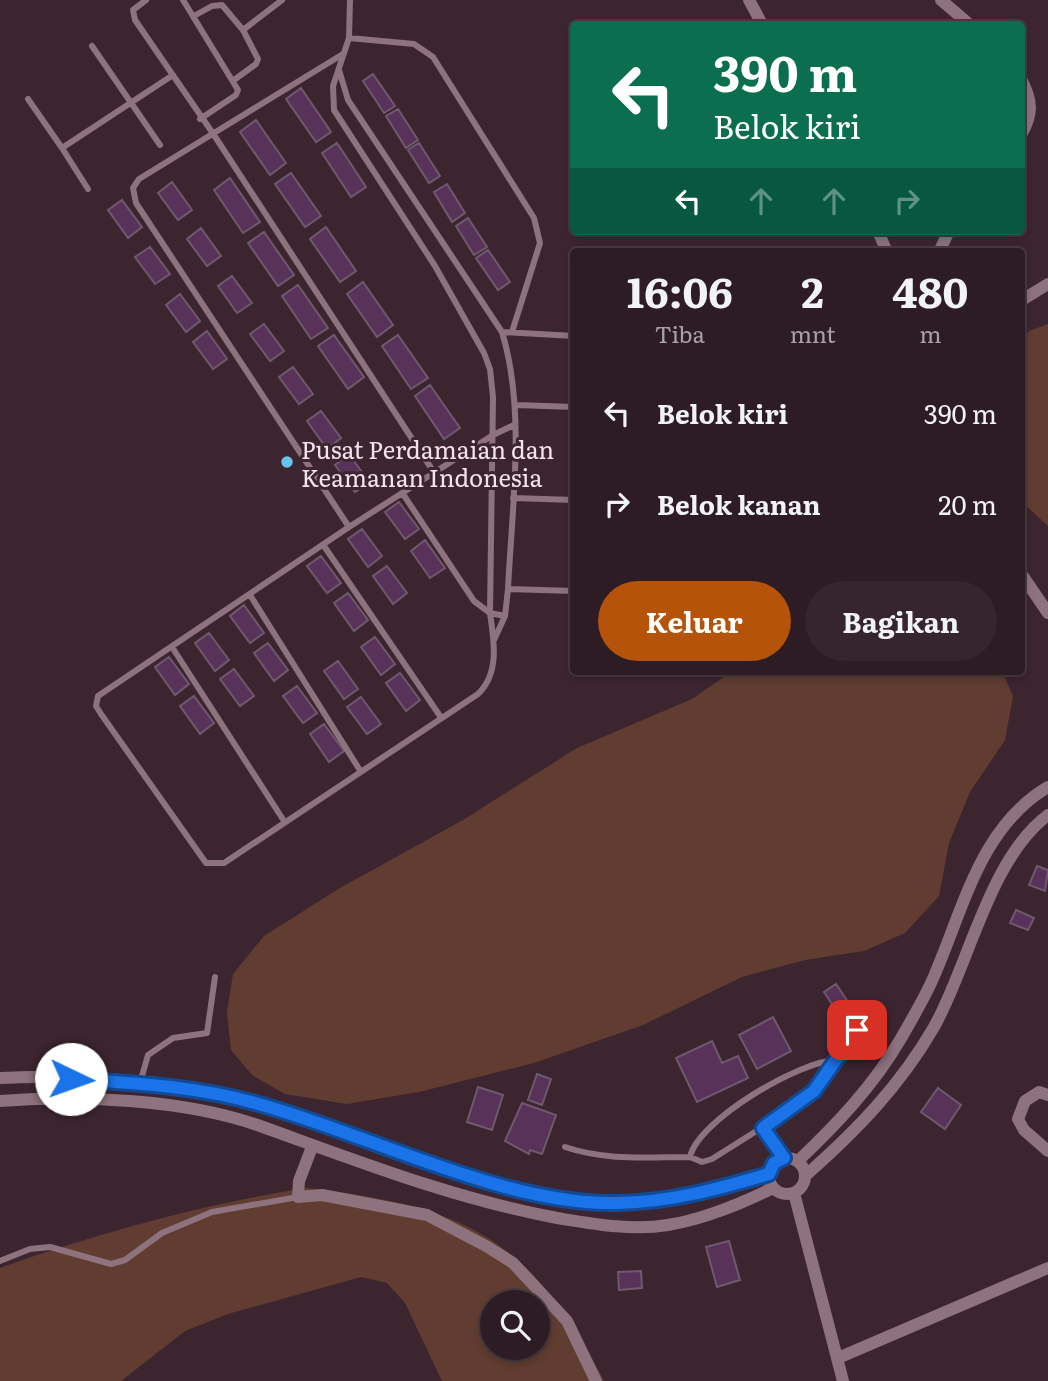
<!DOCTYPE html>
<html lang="id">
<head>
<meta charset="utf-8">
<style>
	body { margin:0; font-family:Literata,serif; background:#36252c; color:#f1f3f6; height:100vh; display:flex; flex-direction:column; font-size:26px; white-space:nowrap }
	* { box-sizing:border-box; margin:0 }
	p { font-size:23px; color:#a7a1a6 }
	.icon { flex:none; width:38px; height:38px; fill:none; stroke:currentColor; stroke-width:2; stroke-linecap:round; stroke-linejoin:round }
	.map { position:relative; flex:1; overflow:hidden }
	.details { position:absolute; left:570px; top:248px; width:455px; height:427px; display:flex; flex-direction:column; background:#2e1c24; border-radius:7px; box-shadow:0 4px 10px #0003,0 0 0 2px #493a41 }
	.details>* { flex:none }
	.hud { position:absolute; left:570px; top:21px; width:455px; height:214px; border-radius:7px; box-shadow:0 4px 10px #0003,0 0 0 2px #493a41; background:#0b6e4f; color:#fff; overflow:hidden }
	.tools { position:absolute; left:480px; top:1290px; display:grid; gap:14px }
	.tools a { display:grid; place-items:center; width:70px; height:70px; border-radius:50%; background:#2e1c24; box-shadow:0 4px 10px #0003,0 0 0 2px #493a41; font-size:35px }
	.pin { position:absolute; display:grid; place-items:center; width:60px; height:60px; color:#fff; margin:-30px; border-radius:14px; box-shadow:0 4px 10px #0006 }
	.me { position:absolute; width:77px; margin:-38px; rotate:93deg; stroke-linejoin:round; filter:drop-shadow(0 0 5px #0008) }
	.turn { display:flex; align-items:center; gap:24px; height:147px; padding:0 28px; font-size:32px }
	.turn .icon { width:91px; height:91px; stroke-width:2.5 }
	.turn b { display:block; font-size:49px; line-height:60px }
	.lanes { display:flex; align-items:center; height:66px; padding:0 28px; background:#0003; justify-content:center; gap:35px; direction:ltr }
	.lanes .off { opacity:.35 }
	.eta { display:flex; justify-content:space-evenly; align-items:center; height:119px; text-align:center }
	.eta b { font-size:42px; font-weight:700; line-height:49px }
	.primary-button { display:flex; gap:14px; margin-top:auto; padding:14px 28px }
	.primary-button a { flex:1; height:80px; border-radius:42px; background:#b45309; color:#fff; font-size:28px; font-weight:700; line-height:80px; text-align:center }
	.primary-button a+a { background:#36252c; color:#f1f3f6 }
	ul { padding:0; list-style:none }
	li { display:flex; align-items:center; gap:21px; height:91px; padding:0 28px }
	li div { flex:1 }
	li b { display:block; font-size:26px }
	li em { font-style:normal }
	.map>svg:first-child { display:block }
	.green { fill:#603d30; fill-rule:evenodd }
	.building { fill:#583258; stroke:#6e596d; stroke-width:2 }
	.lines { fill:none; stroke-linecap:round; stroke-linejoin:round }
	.lane { stroke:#8e727d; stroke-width:6 }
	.street { stroke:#8e727d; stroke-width:12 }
	.route-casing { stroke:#114b97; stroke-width:18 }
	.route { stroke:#1a73e8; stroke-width:12 }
	.poi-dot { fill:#65c5ee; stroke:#3d2530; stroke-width:2.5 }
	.labels { text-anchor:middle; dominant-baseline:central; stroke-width:6; stroke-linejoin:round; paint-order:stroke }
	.poi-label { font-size:24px; fill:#f4e3ea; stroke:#3d2530; text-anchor:start }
</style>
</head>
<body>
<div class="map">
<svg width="1048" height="1381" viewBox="0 0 1048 1381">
	<rect width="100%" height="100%" fill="#3d2530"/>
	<path class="green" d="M1048,324V526L1022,502V338L1029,331Z
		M731,672H1002L1013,696L1005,740L970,792L949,843L939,896L905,933L864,951L805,960L742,977L643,1025L534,1063L419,1092L347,1104L285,1094L252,1075L231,1050L227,1012L233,974L264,936L340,888L463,820L577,748L692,699Z
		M307,1188C463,1206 531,1237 604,1381H442L405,1303L387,1283L361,1277L228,1314L185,1331L121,1381H0V1268C99,1233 203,1204 307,1188ZM492,1302H537V1348H492Z"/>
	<path class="building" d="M373,74L395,106L384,113L363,81Z
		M301,88L331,132L316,142L286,99Z
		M398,109L418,140L406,148L386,116Z
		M256,120L286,163L270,175L240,132Z
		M337,143L366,187L351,197L322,153Z
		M419,143L440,176L429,183L408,150Z
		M291,173L321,216L305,227L275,184Z
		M230,178L260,222L243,233L214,190Z
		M172,182L192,210L178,220L158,193Z
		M447,184L465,213L452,222L434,192Z
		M122,200L142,227L128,238L108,210Z
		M468,218L487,247L474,255L456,226Z
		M326,227L356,271L340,282L310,239Z
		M201,228L221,256L207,266L187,239Z
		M264,232L294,275L278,286L248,243Z
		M150,247L170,274L155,284L135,257Z
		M488,250L510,282L498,290L476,258Z
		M232,276L252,303L237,313L218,286Z
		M363,282L393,325L377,337L347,294Z
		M298,285L328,328L311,339L282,296Z
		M180,294L200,321L186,332L166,305Z
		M264,324L284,351L270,361L250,334Z
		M207,331L227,359L213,369L193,342Z
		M334,335L364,377L348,389L318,346Z
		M398,335L428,378L411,389L382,346Z
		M293,367L313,394L299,404L279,377Z
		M430,385L460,428L444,439L415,396Z
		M321,411L341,438L327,449L307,421Z
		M349,454L369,482L355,492L335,465Z
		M399,502L419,529L405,539L385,512Z
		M362,529L382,556L368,567L348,539Z
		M425,540L445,568L430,578L411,551Z
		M321,556L341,583L327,593L307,566Z
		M387,566L407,593L393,604L373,576Z
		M348,593L368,620L354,631L334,603Z
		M244,605L264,633L250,643L230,616Z
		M209,633L229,660L215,671L195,643Z
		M375,637L395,664L381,675L361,647Z
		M268,643L288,670L274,681L254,653Z
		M169,657L189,684L175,695L155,667Z
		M338,661L358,689L344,699L324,671Z
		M234,669L254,696L240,706L220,679Z
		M400,673L420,700L406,711L386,683Z
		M297,686L317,713L303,723L283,696Z
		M194,696L214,723L200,734L180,706Z
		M361,697L381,724L367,734L347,707Z
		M324,724L344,751L329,762L310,734Z
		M1037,866L1048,870L1045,891L1029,885Z
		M1016,910L1034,918L1028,930L1010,923Z
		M836,984L852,1008L840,1016L824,992Z
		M773,1017L791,1051L757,1069L739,1035Z
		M712,1041L722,1063L738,1056L748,1078L697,1102L676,1058Z
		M537,1074L551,1079L542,1105L528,1100Z
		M478,1087L503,1095L492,1130L467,1122Z
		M938,1088L961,1105L945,1129L921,1112Z
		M522,1103L556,1115L542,1154L530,1150L529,1154L505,1141Z
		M729,1241L740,1280L717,1287L706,1247Z
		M641,1271L642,1288L619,1290L618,1272Z"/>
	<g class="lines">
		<path class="lane" d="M146,0L133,10L135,20L214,135L435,474
			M183,0L238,90L236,95L200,119
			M350,0L349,38L333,86L334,110L435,266L484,353L490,369L493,397L490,613C494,641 500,673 478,694L224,863H206L101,714L96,706L98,696L349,527L493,435L514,425
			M194,16L212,6L222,5L243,30
			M349,38L414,44L433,57L534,218L540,243L512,332
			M92,46L160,145
			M343,54L139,179L133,188L136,203L349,527
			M339,70L348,100L502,332C526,410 512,507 508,589L505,616L494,640
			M234,80L256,64L258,59L243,30L282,0
			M28,99L62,148
			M88,189L62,148L173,75
			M502,332L574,336
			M517,405L574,407
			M403,494L474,601L490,613L505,616
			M513,498L574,500
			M324,546L440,716
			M508,589L574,591
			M250,595L361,772
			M172,647L284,821
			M140,1083L148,1055L173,1038L207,1033L215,977
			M763,1128L784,1158
			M565,1147C607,1161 646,1157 690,1157L702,1162L712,1159L801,1103L823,1082L874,1005
			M690,1157C698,1120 801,1060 837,1060
			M0,1261L30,1249L50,1247L111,1264L125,1260L162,1233L212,1212L298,1197"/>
		<path class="street" d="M749,0L762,24
			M941,0L969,24
			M1022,81C1032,100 1033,114 1022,133
			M878,231L887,252
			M939,252L949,231
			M1022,300L1048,284
			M1022,575L1048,613
			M0,1078C81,1074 174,1082 253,1102C392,1137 523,1218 672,1200C705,1196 737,1183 769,1173
			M1048,1095L1039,1092L1025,1101L1018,1119L1024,1130L1048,1151
			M0,1101C82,1095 186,1099 263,1127C360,1162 455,1199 557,1218C594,1224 631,1231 668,1225C705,1219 740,1204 773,1188
			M312,1147L299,1181L298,1197L322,1195L427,1215L486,1246L513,1263L567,1321L596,1381
			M769 1176a18 18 0 1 1 36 0a18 18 0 1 1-36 0Z
			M798,1161C837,1124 873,1086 900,1040C913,1017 928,993 937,969C965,903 982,826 1048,787
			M805,1176C856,1131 900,1086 934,1027C969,965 989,859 1048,815
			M794,1193L843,1381
			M838,1358L1048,1268"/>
	</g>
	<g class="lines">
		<g class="route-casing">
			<path id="route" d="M71,1079C132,1083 195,1086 255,1103C366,1133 505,1206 618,1203C671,1202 718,1189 769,1174L774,1163L784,1158L763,1128L814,1091L857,1030"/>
		</g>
		<use href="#route" class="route"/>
	</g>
	<circle class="poi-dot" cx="287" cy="462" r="7"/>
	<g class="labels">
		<g class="poi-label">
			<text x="301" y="448">Pusat Perdamaian dan<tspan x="301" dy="28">Keamanan Indonesia</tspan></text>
		</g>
	</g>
</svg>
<div class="tools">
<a><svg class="icon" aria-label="search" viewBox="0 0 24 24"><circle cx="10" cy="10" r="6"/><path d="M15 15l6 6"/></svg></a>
</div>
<div class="pin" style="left:857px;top:1030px;background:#d93025"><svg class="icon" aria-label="arrive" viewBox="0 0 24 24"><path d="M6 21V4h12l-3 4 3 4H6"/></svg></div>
<svg class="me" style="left:71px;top:1079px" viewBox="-20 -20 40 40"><circle r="19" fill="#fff"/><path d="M0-13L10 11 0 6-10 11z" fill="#1a73e8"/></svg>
<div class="hud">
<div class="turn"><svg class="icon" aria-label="left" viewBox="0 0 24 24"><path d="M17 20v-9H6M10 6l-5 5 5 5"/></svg><div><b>390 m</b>Belok kiri</div></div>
<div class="lanes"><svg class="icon" aria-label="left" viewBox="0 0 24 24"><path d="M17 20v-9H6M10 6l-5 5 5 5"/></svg><svg class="icon off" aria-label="ahead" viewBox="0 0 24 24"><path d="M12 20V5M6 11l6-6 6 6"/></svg><svg class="icon off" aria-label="ahead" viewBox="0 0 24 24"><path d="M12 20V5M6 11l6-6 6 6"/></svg><svg class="icon off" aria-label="right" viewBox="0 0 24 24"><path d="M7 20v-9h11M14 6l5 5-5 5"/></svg></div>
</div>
<section class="details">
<div class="eta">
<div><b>16:06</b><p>Tiba</p></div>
<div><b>2</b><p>mnt</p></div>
<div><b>480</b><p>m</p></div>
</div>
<ul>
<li><svg class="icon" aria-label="left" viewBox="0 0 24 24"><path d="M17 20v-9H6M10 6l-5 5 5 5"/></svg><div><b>Belok kiri</b></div><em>390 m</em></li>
<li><svg class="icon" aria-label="right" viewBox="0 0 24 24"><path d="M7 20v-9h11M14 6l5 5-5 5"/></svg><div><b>Belok kanan</b></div><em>20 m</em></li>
</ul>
<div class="primary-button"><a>Keluar</a><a>Bagikan</a></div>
</section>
</div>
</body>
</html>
